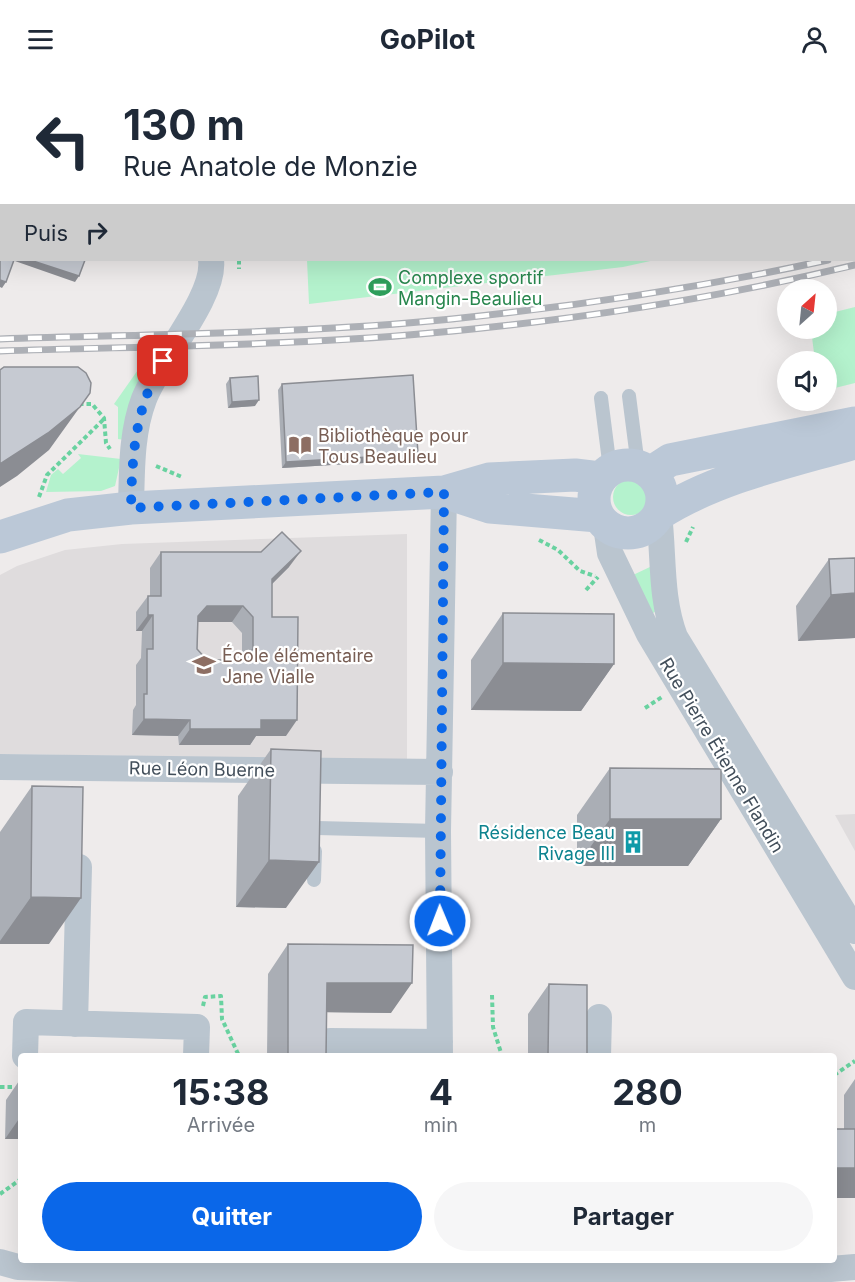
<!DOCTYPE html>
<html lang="fr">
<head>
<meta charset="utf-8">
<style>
	body { margin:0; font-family:Inter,sans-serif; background:#f6f6f7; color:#1f2937; height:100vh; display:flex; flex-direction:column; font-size:22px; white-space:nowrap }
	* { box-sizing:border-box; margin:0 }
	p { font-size:20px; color:#747a83 }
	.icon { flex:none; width:33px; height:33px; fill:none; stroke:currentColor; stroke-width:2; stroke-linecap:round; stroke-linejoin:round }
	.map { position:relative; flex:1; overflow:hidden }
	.drawer { position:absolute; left:18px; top:975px; width:819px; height:210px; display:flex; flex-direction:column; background:#fff; border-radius:6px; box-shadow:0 6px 24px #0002 }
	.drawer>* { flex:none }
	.guide { position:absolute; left:0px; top:0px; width:855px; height:183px; box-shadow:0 6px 24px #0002; background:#fff; color:#1f2937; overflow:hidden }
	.needle { width:39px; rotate:27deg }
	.controls { position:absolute; left:777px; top:201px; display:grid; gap:12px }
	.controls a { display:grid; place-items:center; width:60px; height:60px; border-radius:50%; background:#fff; box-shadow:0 6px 24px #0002; font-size:30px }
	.pin { position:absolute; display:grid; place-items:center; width:51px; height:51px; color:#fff; margin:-26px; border-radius:12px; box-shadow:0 3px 9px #0006 }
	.me { position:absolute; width:66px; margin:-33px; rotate:359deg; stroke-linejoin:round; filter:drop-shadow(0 0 4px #0008) }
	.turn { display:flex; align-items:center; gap:21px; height:126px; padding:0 24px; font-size:27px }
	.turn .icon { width:78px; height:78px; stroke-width:2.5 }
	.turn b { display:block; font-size:42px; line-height:51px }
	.then { display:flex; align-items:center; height:57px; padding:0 24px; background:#0003; gap:12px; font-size:22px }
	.eta { display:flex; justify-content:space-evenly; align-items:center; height:102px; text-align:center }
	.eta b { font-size:36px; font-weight:700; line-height:42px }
	.action { display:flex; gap:12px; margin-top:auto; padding:12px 24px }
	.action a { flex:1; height:69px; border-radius:36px; background:#0a67e9; color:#fff; font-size:24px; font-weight:700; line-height:69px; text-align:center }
	.action a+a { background:#f6f6f7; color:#1f2937 }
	header { display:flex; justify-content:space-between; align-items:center; height:78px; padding:0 24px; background:#fff; font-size:27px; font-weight:700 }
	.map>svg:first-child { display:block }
	.education { fill:#dfdcdd }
	.green { fill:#b4f2cd }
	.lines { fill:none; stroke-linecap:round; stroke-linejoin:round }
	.path { stroke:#69d2a0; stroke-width:4; stroke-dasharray:4.5 3; stroke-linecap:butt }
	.lane { stroke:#bac5cf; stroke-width:14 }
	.street { stroke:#bac5cf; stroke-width:26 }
	.secondary { stroke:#bbc8d7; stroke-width:33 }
	.rail-casing { stroke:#adb0b6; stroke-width:7 }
	.rail { stroke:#fff; stroke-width:4.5; stroke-dasharray:14; stroke-linecap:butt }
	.wall { fill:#aaaeb5; fill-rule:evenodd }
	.shaded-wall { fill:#8b8d93 }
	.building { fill:#c6cad2; stroke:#8b8d93; stroke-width:1.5; fill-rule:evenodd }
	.route { stroke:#0a67e9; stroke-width:10; stroke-dasharray:0 18 }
	.labels { text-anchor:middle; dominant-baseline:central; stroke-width:4.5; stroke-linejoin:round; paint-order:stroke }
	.leisure-label { font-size:18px; fill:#27864d; stroke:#fff; text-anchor:start }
	.education-label { font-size:18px; fill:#785e54; stroke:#fff; text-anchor:start }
	.street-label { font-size:18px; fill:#424e5a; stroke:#fff }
	.culture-label { font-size:18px; fill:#0d838f; stroke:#fff; text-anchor:end }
</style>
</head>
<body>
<header><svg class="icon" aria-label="menu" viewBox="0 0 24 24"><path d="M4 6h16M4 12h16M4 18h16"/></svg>GoPilot<svg class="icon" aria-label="person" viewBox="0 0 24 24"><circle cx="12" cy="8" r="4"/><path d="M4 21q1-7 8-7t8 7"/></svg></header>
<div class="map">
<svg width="855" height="1204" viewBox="0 0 855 1204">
	<rect width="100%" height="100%" fill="#eeebeb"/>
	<path class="education" d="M407,456V682L0,676V497L17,488L65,472L122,466Z
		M855,736V773L835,737Z"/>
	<path class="green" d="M180,0H855V136L854,2Z
		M307,182H655L623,189L309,226Z
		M855,229V305L827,312L826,284L815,283L811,251L826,250L827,236Z
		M147,279L152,281L124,362L118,361V329L114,326Z
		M78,376L121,381L115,408L101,413L46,414L51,397L58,391L63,396L81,380Z
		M613 419a18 18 0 1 1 36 0a18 18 0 1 1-36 0Z
		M652,488L658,532L653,535L633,497Z"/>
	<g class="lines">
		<path class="path" d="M167,0V1
			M18,2L19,0
			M239,182V191
			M79,326H92L104,340L106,365L110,371
			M156,388L182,399
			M39,419L47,397L104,341
			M539,462L558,472L580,493L595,498
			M686,464L693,449
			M586,512L598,499
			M645,630L662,619
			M492,917L493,949L502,978
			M203,928L205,919L221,918L222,941L239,978
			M834,997L855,983
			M0,1009H14
			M0,1116L21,1101"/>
		<path class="lane" d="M629,318L638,388
			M601,320L610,391
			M317,750L438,753
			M314,802L315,773"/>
		<path class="street" d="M0,68H2
			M131,430C132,394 131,355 144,321C158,283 216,219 211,182
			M659,436C664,478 660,519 675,559L855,853
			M606,448L610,475L649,556L855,899
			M0,689L440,694
			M75,946L79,789
			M25,978L26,944L197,949L196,978
			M330,978V963L440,964
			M440,978L438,753L444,414
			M598,978L599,939
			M0,1184L18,1189L301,1198L819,1192L855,1189"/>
		<path class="secondary" d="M594 421a34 34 0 1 1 68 0a34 34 0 1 1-68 0Z
			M650,395L670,382L855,345
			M444,414L490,429L598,438
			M659,436C717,399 789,384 854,365
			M0,459L68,437L131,430L444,414L489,401L575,397L600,400"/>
		<g class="rail-casing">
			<path id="rail" d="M854,176L855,175
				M0,261C150,256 302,256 452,241C578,228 704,209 828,182
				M0,273C151,268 302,268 453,253C588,240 723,219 855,187"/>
		</g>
		<use href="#rail" class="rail"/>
	</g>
	<path class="wall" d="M261,0H420L421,2H261Z
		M230,300L255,328L228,330L226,306Z
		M282,306L414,382L282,390L278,312Z
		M161,474L289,489L272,506V539L286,658H256L250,667H179L178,658L132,657L133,632L136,627V587L141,580L142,553H136V534L148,518H150V490ZM198,544H232L242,555V582H207L197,571Z
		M829,481L855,560L798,563L796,528Z
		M503,535L614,586L581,633L471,632V582Z
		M271,671L286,830L236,829L238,718Z
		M610,690L721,741L688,788H577V737Z
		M32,708L49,866H0V754Z
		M288,866L391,935L326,934V978H267L268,896Z
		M549,906L587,978H528V936Z
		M21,1000V1061H5L6,1022Z
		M855,1001V1120H834V1051H844V1017Z"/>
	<path class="shaded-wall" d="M12,182H30L79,198L75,204Z
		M0,202L6,204L2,210L0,209Z
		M90,315L49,372L17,398L0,409V386Z
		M259,322L255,328L228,330L232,324Z
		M418,376L414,382L282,390L286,384Z
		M301,473L289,489L261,517L272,501Z
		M855,515V560L798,563L831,517Z
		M207,528H243L232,544H196L198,538Z
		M148,537H153L142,553H136Z
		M503,585L614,586L581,633L471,632Z
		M144,641L190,642L178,658L132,657Z
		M261,642H297L286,658H256L250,667H179L190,651Z
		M610,741H721L688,788H577Z
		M269,782L319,784L286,830L236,829Z
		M31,819L81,820L49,866H0V863Z
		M327,905H412L391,935L306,934Z
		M21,1038V1061H5Z
		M834,1090H855V1120H834Z"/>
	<path class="building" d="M286,0H420L421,2H287Z
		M456,0H488L485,2H457Z
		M0,99H2V182H14L6,204L0,202Z
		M30,182H85L79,198Z
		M4,289H78L86,295L91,305L90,315L80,329L48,355L0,386V292Z
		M413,297L418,376L286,384L282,306Z
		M258,298L259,322L232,324L230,300Z
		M282,454L301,473L272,501V539H298L297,642H261V651H190V642L144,641V616H147V571H153V537H148V518H161V474H261ZM207,528H243L253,539V571L242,582H207L197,571L198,538Z
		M855,480V515L831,517L829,481Z
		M503,535L614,536V586L503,585Z
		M271,671L321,673L319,784L269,782Z
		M610,690L721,691V741H610Z
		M32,708L83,709L81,820L31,819Z
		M288,866L413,867L412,905H327L326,978H288Z
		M549,906L587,907V978H548Z
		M834,1051H855V1090H834Z"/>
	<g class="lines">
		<path class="route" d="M163,283C135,330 132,377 131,430L444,414L440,843"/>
	</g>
	<defs>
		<g id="stadium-bare" transform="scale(1.8)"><path d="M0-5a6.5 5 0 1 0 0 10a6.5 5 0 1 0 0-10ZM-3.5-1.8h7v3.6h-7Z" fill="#2e9e5b" stroke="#fff" stroke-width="2.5" paint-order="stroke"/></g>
		<g id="library-bare" transform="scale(1.8)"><path d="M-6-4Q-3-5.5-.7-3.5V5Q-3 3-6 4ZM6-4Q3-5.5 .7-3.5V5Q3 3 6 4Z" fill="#8d6e63" stroke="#fff" stroke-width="2.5" paint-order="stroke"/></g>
		<g id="school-bare" transform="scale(1.8)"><path d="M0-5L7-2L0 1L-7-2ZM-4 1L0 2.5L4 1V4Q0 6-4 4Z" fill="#8d6e63" stroke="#fff" stroke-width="2.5" paint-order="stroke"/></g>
		<g id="building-bare" transform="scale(1.8)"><path d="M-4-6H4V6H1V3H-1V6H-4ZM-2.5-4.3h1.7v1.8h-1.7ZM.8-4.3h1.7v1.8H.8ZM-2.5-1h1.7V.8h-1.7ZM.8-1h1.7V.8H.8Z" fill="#0f9aa8" stroke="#fff" stroke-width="2.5" paint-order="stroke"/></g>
	</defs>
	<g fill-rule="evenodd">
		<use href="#stadium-bare" x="380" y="209"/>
		<use href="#library-bare" x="300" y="367"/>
		<use href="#school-bare" x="204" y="587"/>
		<use href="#building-bare" x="633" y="764"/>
	</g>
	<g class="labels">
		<g class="leisure-label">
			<text x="398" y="199">Complexe sportif<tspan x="398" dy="21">Mangin-Beaulieu</tspan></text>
		</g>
		<g class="education-label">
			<text x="318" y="357">Bibliothèque pour<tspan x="318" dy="21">Tous Beaulieu</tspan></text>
			<text x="222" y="577">École élémentaire<tspan x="222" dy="21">Jane Vialle</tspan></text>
		</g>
		<g class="street-label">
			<text transform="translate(722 677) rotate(59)">Rue Pierre Étienne Flandin</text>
			<text transform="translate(202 691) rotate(1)">Rue Léon Buerne</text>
		</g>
		<g class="culture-label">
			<text x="615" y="754">Résidence Beau<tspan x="615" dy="21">Rivage III</tspan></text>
		</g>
	</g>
</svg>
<div class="controls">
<a><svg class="needle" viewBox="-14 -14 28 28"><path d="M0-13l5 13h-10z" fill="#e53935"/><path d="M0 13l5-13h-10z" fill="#747a83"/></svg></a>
<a><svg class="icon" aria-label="sound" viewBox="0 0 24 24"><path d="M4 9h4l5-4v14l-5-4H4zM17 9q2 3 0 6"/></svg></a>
</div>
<div class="pin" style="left:163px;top:283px;background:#d93025"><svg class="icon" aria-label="arrive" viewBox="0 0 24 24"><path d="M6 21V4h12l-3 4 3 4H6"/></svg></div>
<svg class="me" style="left:440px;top:843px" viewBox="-20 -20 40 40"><circle r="17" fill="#0a67e9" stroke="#fff" stroke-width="3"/><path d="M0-11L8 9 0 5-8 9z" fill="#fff"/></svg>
<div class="guide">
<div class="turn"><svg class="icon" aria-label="left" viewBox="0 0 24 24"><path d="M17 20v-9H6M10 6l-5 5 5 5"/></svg><div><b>130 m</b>Rue Anatole de Monzie</div></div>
<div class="then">Puis<svg class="icon" aria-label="right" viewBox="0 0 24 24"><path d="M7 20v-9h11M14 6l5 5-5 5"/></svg></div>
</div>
<section class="drawer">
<div class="eta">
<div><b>15:38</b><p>Arrivée</p></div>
<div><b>4</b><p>min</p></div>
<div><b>280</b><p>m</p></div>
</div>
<div class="action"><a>Quitter</a><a>Partager</a></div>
</section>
</div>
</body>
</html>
